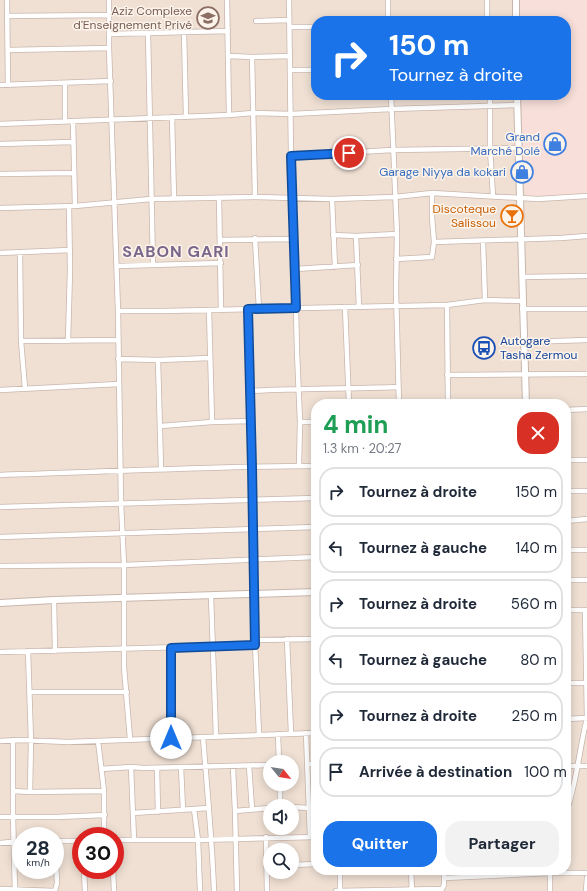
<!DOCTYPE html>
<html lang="fr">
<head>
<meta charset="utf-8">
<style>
	body { margin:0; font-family:"DM Sans",sans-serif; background:#f2f2f3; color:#1f2937; height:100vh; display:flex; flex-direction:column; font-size:15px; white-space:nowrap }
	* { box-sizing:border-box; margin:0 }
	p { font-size:13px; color:#747a83 }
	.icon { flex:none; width:22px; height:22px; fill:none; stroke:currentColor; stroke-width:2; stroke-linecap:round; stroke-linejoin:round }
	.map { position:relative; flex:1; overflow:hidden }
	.side { position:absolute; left:311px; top:399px; width:260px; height:476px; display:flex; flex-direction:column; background:#fff; border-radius:16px; box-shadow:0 2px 10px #0003 }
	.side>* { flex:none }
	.guide { position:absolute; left:311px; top:16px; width:260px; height:84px; border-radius:16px; box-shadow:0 2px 10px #0003; background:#1a73e8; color:#fff; overflow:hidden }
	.needle { width:26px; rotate:120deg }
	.tools { position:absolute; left:263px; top:755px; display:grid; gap:8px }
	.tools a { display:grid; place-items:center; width:36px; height:36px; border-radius:50%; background:#fff; box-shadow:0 2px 10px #0003; font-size:20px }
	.speed { position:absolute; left:12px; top:827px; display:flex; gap:8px; font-size:20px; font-weight:700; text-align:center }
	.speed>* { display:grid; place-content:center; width:52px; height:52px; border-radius:50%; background:#fff; box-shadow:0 2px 10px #0003; line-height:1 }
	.speed small { font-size:10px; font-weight:400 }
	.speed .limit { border:6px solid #d22; background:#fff; color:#111 }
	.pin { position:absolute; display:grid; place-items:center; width:34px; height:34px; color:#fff; margin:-17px; border:2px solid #fff; border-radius:50%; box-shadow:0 1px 4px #0007 }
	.me { position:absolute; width:44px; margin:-22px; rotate:0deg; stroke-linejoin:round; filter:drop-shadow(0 0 3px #0008) }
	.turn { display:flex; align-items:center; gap:14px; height:84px; padding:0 12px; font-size:18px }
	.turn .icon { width:52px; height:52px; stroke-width:2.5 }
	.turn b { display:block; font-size:28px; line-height:34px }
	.round { display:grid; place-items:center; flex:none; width:42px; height:42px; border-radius:16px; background:#f2f2f3 }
	.head { display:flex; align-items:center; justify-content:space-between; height:68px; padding:0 12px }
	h1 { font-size:24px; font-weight:700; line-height:30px; color:#1e9e55 }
	.primary-button { display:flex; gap:8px; margin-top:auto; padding:8px 12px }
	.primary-button a { flex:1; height:46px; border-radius:16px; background:#1a73e8; color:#fff; font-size:16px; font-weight:700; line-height:46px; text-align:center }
	.primary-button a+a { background:#f2f2f3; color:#1f2937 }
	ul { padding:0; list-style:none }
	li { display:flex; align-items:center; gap:12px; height:50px; margin:0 8px 6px; padding:0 4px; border:2px solid #e0e1e3; border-radius:16px }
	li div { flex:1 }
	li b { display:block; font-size:15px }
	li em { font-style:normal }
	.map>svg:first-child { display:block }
	.residential { fill:#f0e0d4; fill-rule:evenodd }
	.commercial { fill:#f8dfd9 }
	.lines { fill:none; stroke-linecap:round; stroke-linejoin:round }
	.minor-casing { stroke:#c8b6ac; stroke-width:6 }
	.tertiary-casing { stroke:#c8b6ac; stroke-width:8 }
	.minor { stroke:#fff; stroke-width:4.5 }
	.tertiary { stroke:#fff; stroke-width:6 }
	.route-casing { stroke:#114b97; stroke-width:10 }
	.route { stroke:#1a73e8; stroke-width:7 }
	.labels { text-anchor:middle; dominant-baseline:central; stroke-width:3; stroke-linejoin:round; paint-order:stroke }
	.education-label { font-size:12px; fill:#785e54; stroke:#fcf3ea; text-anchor:end }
	.shop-label { font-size:12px; fill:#366cbe; stroke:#fcf3ea; text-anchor:end }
	.food-label { font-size:12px; fill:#c56008; stroke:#fcf3ea; text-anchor:end }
	.transit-label { font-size:12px; fill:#164399; stroke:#fcf3ea; text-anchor:start }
	.district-label { font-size:16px; font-weight:bold; letter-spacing:1px; fill:#7a658b; stroke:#fcf3ea }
</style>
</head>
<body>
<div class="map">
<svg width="587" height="891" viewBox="0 0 587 891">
	<rect width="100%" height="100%" fill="#f9efe4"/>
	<path class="residential" d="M0,0H587V891H0ZM316,21H566V95H316ZM316,404H566V870H316ZM270,762H292V784H270ZM270,806H292V828H270ZM21,836H55V870H21ZM81,836H115V870H81ZM270,850H292V872H270Z"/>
	<path class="commercial" d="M518,0H587V194L525,196L521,95H566V21H519Z"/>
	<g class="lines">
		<g class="minor-casing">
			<path id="minor" d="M7,0L8,85
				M109,0V48L118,311L121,503L124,565V667L130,739
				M227,0L229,115
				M289,0L291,156L296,308L297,352L300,422L299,466
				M388,0V21
				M487,0V21
				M7,16L109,15
				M256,21L289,20
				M290,27H316
				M184,32L186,116
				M148,33L153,265
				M109,34L228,31
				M8,50L109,48
				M229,56L252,57L290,56
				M252,57L255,197
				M290,70H316
				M65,83V121
				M0,85L111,81
				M391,95L397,234L396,291L399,404
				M490,95V149L493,196
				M172,117L174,199
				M73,121L75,206
				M0,124L229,115L253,113L291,114L391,109L517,105
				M0,144L73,142
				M291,156L392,150L519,148
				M0,174L74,173
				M219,198L221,310
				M332,199L335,267
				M0,208L75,206L151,199L255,197L332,199L395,197L432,193L538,199L587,196
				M333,235L356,236L397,234
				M356,236L359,307
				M255,238L259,309
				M220,240L293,239
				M483,241L485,300
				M434,242L561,238L587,236
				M0,253L70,250
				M20,253L21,341L25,388
				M396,259L432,257L434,242L432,217V193
				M117,266L221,263
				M295,269L358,265
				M522,277L587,276
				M447,305L448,404
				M345,307L349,404
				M248,309L253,467L254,619L259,735
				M522,309H587
				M209,310L212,422
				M118,311H164L447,305L485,300L522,301
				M21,341L118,340
				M68,341L70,270L69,206
				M524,342L587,340
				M118,359L158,360L210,358
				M158,360L161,468
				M447,375L587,374
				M0,390L119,384
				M250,391C299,388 349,389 398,387
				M566,410L587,409
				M300,422H316
				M161,426L212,422L251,421
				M566,460H587
				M0,475C105,472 211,466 316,466
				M566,491H587
				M0,507L316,498
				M566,521L587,519
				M0,537L316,527
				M566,550H587
				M0,566L124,565L316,557
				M566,580H587
				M211,596L216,736
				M54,600L55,651
				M566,610H587
				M287,639L291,733
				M255,640L316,639
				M0,652L255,645
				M566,683H587
				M30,692H127
				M566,719L587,718L585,610
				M306,733L310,837
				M278,734L279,762
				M203,737C207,788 212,839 214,891
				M171,738V648
				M13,740V817L15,891
				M0,741L20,740L68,742L316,733
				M98,741L104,791V836
				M307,764H316
				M249,766L252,809
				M566,766H587
				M131,767L134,840
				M181,767L183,810
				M233,767L235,811
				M157,768L158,812
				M101,769L131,767L144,768L270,765
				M280,784V806
				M13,791L30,792L31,741L28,651
				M30,792L104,791
				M292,807L308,808
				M194,809L198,840L200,891
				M133,813L209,808
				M566,813C577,782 579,750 587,718
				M0,817H57L105,815
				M266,837L267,891
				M115,840H198L316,837
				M55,841H81
				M0,843L21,841
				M292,865L316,864
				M84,870L85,891
				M113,870L114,891
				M340,870V891
				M411,870L412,891
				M472,870V876
				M444,878L550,873H587
				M0,889L55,891L57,883L55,842
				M237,891L235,811L270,808
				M336,891L442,889L444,885V870
				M550,891V871
				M586,891L587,878"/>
		</g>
		<g class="tertiary-casing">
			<path id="tertiary" d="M516,0V21
				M517,95L526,404
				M0,603L54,600L316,592"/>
		</g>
		<use href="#minor" class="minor"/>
		<use href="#tertiary" class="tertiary"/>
	</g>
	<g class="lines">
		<g class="route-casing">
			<path id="route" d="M171,738V648L255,645L252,467L248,309L296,308L291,156L349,153"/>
		</g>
		<use href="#route" class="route"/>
	</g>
	<defs>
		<g id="school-ring" transform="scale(1.15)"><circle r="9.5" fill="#fcf3ea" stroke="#8d6e63" stroke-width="1.5"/><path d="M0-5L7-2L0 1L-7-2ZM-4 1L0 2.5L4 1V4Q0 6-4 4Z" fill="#8d6e63"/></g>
		<g id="shop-ring" transform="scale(1.15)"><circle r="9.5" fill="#fcf3ea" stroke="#3f7fe0" stroke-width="1.5"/><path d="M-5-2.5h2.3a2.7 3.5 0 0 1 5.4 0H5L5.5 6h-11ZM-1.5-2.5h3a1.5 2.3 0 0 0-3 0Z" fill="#3f7fe0"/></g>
		<g id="bar-ring" transform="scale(1.15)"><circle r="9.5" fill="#fcf3ea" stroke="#e8710a" stroke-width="1.5"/><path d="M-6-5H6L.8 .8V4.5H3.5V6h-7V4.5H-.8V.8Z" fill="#e8710a"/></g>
		<g id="bus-ring" transform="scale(1.15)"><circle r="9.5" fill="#fcf3ea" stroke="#1a4fb4" stroke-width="1.5"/><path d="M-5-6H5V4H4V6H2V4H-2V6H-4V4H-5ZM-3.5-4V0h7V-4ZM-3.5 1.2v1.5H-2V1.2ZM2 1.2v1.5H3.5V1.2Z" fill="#1a4fb4"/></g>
	</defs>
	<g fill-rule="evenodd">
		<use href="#school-ring" x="208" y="18"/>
		<use href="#shop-ring" x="555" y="144"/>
		<use href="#shop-ring" x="522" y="172"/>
		<use href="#bar-ring" x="512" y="216"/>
		<use href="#bus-ring" x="484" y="348"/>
	</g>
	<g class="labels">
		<g class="education-label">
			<text x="192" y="11">Aziz Complexe<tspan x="192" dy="14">d'Enseignement Privé</tspan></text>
		</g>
		<g class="shop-label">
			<text x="540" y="137">Grand<tspan x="540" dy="14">Marché Dolé</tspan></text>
			<text x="506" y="172">Garage Niyya da kokari</text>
		</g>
		<g class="food-label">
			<text x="496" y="209">Discoteque<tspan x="496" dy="14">Salissou</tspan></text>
		</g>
		<g class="transit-label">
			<text x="500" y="341">Autogare<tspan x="500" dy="14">Tasha Zermou</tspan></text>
		</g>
		<g class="district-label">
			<text x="176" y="251">SABON GARI</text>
		</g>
	</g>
</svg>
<div class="tools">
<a><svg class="needle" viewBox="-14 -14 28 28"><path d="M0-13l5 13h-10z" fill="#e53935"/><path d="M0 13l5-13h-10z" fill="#747a83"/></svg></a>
<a><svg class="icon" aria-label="sound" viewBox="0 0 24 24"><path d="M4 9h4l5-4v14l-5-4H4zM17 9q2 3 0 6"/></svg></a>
<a><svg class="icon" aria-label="search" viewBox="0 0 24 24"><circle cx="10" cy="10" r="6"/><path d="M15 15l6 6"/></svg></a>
</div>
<div class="speed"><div>28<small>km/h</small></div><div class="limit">30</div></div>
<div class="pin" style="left:349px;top:153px;background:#d93025"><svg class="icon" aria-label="arrive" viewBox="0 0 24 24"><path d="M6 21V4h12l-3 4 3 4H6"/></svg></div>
<svg class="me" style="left:171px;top:738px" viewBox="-20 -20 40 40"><circle r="19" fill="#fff"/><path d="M0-13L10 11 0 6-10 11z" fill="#1a73e8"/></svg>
<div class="guide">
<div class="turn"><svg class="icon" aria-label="right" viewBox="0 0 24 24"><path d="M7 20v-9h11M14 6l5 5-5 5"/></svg><div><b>150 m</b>Tournez à droite</div></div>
</div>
<section class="side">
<div class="head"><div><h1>4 min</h1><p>1.3 km · 20:27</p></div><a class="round" style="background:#d93025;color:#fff"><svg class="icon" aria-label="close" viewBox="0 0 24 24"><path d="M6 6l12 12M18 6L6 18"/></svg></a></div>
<ul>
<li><svg class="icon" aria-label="right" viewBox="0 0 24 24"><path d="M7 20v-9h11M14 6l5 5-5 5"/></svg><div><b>Tournez à droite</b></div><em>150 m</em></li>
<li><svg class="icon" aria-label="left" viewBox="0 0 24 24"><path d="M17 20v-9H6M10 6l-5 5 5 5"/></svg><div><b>Tournez à gauche</b></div><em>140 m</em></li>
<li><svg class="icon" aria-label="right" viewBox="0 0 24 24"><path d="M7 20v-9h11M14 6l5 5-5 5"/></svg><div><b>Tournez à droite</b></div><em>560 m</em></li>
<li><svg class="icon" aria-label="left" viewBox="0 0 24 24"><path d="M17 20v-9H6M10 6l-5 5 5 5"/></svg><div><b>Tournez à gauche</b></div><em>80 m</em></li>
<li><svg class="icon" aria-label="right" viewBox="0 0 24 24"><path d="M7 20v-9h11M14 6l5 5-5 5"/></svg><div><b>Tournez à droite</b></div><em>250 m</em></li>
<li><svg class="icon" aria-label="arrive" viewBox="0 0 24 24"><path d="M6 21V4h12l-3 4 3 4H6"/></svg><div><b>Arrivée à destination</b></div><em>100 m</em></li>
</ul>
<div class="primary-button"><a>Quitter</a><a>Partager</a></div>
</section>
</div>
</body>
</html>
